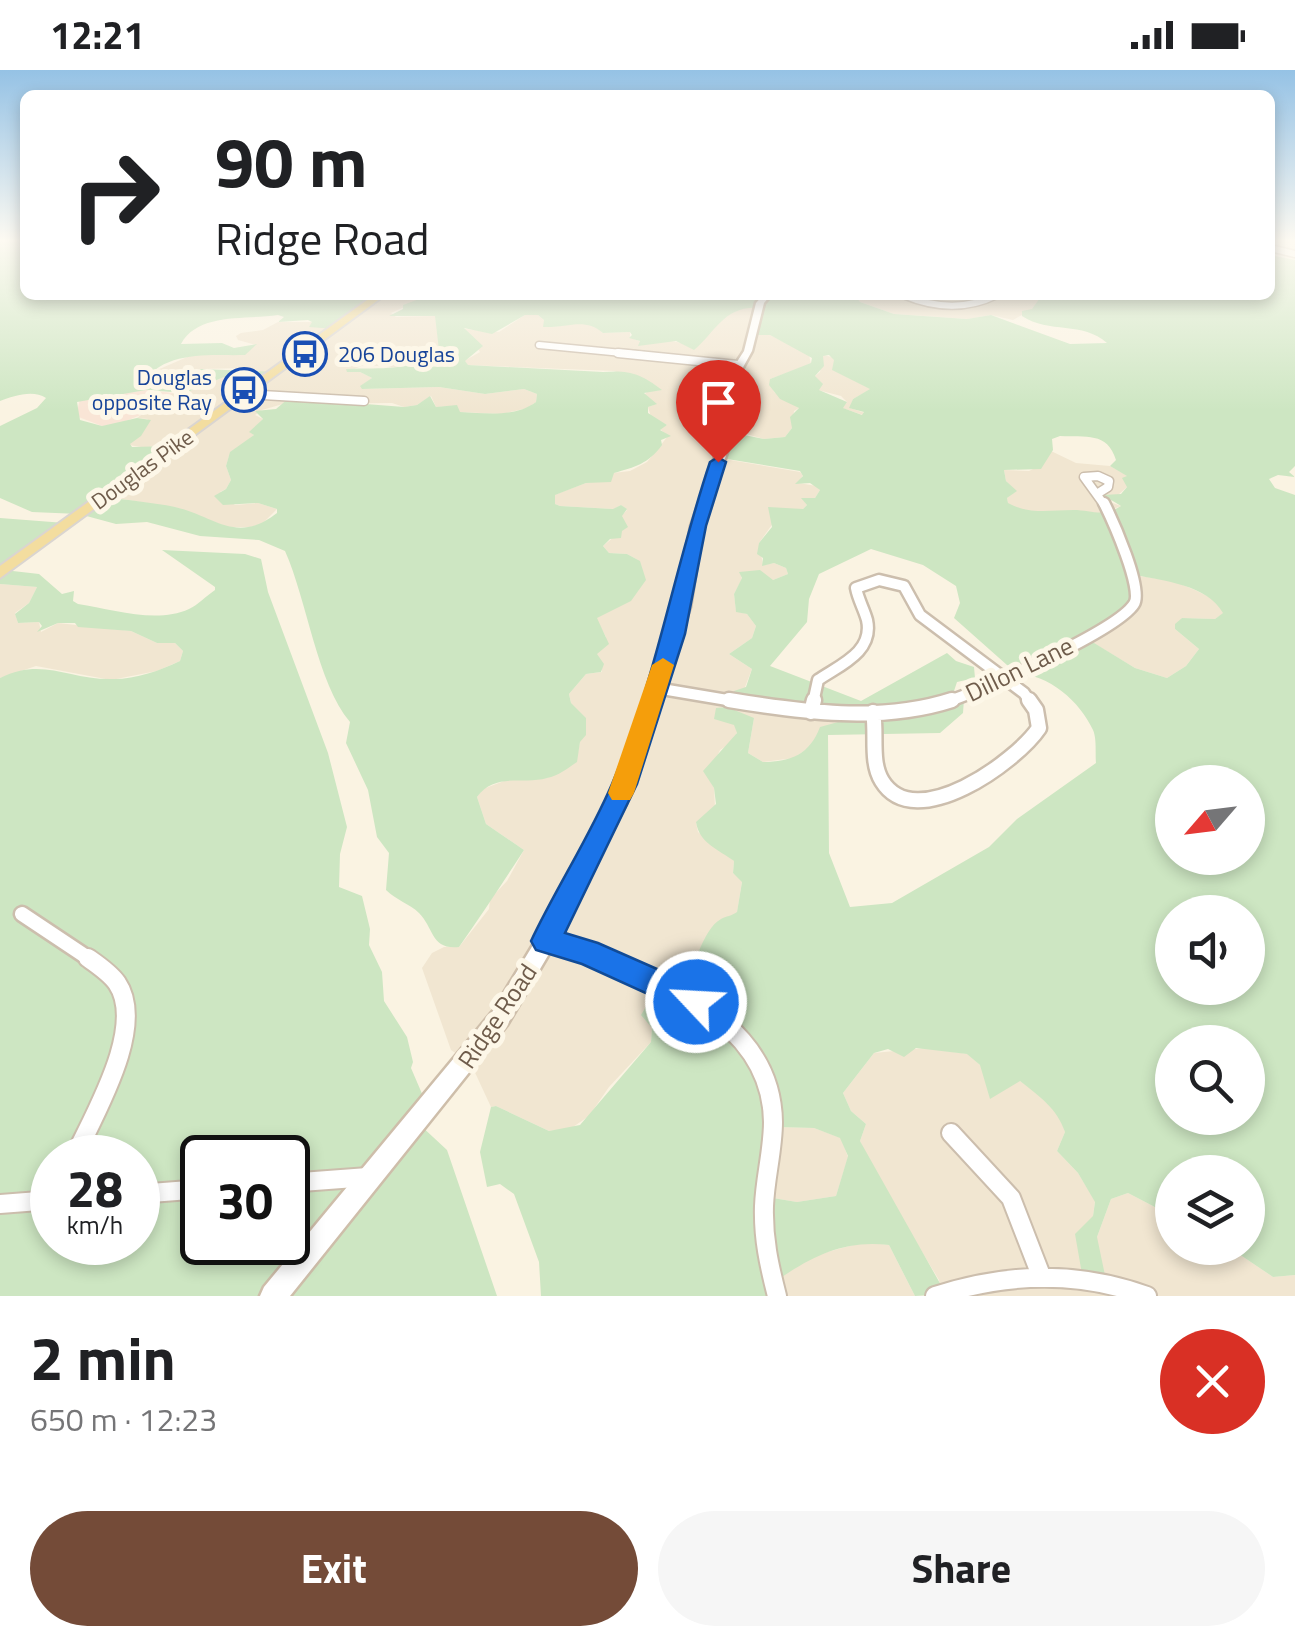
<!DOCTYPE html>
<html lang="en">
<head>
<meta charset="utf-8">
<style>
	body { margin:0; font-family:"Titillium Web",sans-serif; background:#f6f6f6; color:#202124; height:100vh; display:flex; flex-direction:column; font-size:38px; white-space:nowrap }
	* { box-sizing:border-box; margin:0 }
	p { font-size:32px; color:#757577 }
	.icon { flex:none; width:55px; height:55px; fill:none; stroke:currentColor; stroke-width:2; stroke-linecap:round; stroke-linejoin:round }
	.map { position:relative; height:1226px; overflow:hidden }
	.details { display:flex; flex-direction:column; background:#fff; flex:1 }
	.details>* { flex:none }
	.hud { position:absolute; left:20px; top:20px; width:1255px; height:210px; border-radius:15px; box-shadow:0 5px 15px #0003; background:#fff; color:#202124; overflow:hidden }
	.needle { width:65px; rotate:242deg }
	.tools { position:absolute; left:1155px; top:695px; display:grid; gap:20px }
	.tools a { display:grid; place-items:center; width:110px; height:110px; border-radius:50%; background:#fff; box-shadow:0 5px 15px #0003; font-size:50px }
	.speed { position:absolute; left:30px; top:1065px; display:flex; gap:20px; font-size:50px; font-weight:700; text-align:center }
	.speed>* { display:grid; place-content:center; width:130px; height:130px; border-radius:50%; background:#fff; box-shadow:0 5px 15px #0003; line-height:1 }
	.speed small { font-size:25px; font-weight:400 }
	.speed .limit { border:5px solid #111; border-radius:15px; background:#fff; color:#111 }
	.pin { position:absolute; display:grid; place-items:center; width:85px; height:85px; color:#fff; margin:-102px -42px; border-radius:50% 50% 50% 0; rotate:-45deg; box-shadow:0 0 10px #0007 }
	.pin .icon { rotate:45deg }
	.me { position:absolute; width:110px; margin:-55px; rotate:295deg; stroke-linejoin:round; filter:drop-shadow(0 0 8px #0008) }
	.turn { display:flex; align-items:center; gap:35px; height:210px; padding:0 30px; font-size:45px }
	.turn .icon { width:130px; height:130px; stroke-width:2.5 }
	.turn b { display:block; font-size:70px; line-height:85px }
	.round { display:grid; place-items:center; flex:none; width:105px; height:105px; border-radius:52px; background:#f6f6f6 }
	.head { display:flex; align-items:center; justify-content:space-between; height:170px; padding:0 30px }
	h1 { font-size:60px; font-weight:700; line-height:75px }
	.primary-button { display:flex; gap:20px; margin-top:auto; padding:20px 30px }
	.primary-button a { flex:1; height:115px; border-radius:60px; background:#744b38; color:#fff; font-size:40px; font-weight:700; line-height:115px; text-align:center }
	.primary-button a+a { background:#f6f6f6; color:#202124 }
	.status { display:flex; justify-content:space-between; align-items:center; height:70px; padding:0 50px; background:#fff; direction:ltr }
	.status svg { height:28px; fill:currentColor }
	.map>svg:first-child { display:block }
	.residential { fill:#f1e6d1 }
	.commercial { fill:#f9e5d6 }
	.green { fill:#cde6c2; fill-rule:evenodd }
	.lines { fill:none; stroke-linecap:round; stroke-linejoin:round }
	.street-far4-casing { stroke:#ccbead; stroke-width:9 }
	.street-far3-casing { stroke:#ccbead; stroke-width:11 }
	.street-far2-casing { stroke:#ccbead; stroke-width:15 }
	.street-far1-casing { stroke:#ccbead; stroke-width:19 }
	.street-casing { stroke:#ccbead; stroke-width:22 }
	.secondary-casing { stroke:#cebeaa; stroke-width:5 }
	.primary-casing { stroke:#dad5d0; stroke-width:4 }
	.street-far4 { stroke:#fff; stroke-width:6 }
	.street-far3 { stroke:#fff; stroke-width:8 }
	.street-far2 { stroke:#fff; stroke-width:10 }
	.street-far1 { stroke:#fff; stroke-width:14 }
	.street { stroke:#fff; stroke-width:18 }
	.secondary { fill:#fff; fill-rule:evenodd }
	.primary { fill:#f3dd9f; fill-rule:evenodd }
	.route { fill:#1a73e8; stroke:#114b97; stroke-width:2.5 }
	.slow { fill:#f59e0b }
	.labels { text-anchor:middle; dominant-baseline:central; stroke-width:10; stroke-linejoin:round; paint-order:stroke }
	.far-transit-label { font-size:22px; fill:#164399; stroke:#fdf7e8; text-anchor:start }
	.far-street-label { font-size:22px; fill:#6f5c4b; stroke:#fdf7e8 }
	.street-label { font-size:25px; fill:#6f5c4b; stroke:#fdf7e8 }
</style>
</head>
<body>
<div class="status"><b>12:21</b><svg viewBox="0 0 49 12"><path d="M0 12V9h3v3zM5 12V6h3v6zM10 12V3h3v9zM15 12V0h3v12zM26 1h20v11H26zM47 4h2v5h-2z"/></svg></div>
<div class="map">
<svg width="1295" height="1226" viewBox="0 0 1295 1226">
	<rect width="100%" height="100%" fill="#faf3e2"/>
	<path class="residential" d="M380,225H430L391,243L396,247L436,246L441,277L404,298L364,295L347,302H360L372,308L362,319L439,317L485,324L524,319L537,324L536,332L528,338L502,344L459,342L456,336L436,337L431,326L417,335L404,337L392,333L283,334L262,340L255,345L263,349L250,362L254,365L229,386L226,396L231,410L226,419L220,422L235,435L258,433L277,439L263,453L251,457H227L178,438L103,426L159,374L147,378L129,375L148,349L137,348L159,332L173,323H185L224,307L256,315L245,298L201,299L189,305L143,312L148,304L194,284L243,285L256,275L238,270L236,266L241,263L263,260L278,252H312Z
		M855,225H1042L1033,239L1013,250L991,245L968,249L894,244L860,232Z
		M745,236L760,237L770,265L809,285L811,294L770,309L774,322L799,338L794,341L792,358L785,367L764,369L746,364L724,389L800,402L803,405L798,413L817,416L820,420L815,428L803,429L807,435L803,439H783L759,473L763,495L774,493L786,498L788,504L773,510L740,502L742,509L734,524L736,541L747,544L756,556L752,568L729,584L752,599L745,617L849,649L794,688L763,692L748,683L754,648L722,649L735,655L737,662L734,671L720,680L708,706L714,718L715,737L696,753L698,762L734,791L733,803L742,811L737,843L709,863L684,926L652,958L651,972L609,1017L589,1046L570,1059L549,1061L496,1036L491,1037L471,994L451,980L422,898L432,883L444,877H459L489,839L490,829L507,811L524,780L486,754L477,727L483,719L512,708H547L576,692L580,672L569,624L586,604L602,602V593L596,584L604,577L606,567L596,548L638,521L642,513L638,490L627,484L609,483L603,476L621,461V446L627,440L621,435L614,439L560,436L555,434L554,425L586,413L611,409L613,403L630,401L647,392L668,366L660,359L667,355L651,347L648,337L656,334L643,326L648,321L659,320L614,301L467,295L464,291L480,282L464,259L499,262L525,245H538L553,257L586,252L595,254L603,263L630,262V267L641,272L639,275L667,270L696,276L722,248Z
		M823,285L832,287L871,319L853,329L850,338L865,343L863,345L842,338L847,332L841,326L818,320L815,306L820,302Z
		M1051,381L1076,393L1110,396L1128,406L1127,417L1110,432L1121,436L1096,446L1073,440L1058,443L1020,440L1008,434L1007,428L1016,421L1006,411L1004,400L1029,401L1041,395Z
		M1133,505L1173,511L1195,520L1217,531L1224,543L1215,549L1182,548L1175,559L1199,579L1186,596L1167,608L1135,598L1080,565L1116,546Z
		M0,514L37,517L29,533L15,543L18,553L39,552L41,562L58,553L131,561L157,573H175L183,581L180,591L157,601L111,610L36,596L0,608Z
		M925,978L968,984L980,995L1020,1011L1037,1022L1060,1047L1065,1062L1057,1081L1078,1103L1095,1131L1093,1146L1097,1167L1111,1129L1128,1123L1172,1146V1178H1230L1273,1207L1295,1205V1226H942L939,1210L874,1102L860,1071L866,1054L851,1041L843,1023L874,983Z
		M776,1057L814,1058L841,1068L848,1087L836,1126L797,1132L773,1128Z
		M864,1172L889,1175L915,1226H774L771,1214L809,1187Z"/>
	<path class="commercial" d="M146,320L173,323L153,340L116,355L102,356L76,346L80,329Z"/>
	<path class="green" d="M0,169H25V225H380L335,259L309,257L312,252L308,250L278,252L284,247L278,245C247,250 198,242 181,274L222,273L234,278L257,274L245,285C211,286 166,280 143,312L189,305L201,299L276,302L256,315L224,307L185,323L146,320L77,332L80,350L102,356L137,348L151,350L141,366L130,374L132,377L172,376L104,426C128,431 152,432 175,437C215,446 236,475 277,443V439L258,433L223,435L214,426L226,419L231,410L226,396L230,382L254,365L249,362L263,349L255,341L276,339L289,328L404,337L417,335L430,326L436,337L457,335L460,342C486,343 514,348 536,332L537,324L524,319L485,324L439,317L362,319L360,316L372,308L360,302H347L346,299C385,297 404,303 439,280L435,246H389L403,239V235L430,225H855L860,232L894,244L967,249L991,245L1070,274L1107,273C1083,251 1049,264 1022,246V241L1032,239L1042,225H1270V185L1295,190V396L1289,402L1295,407L1278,405L1269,409L1275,418L1295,425V1205L1273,1207L1230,1178H1248V1102H1172V1146L1128,1123L1111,1129L1097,1167L1106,1210L1082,1204L1075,1164L1093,1146L1095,1132L1078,1103L1057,1081L1065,1062C1057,1038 1039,1026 1020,1011L990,1029L980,995L967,984L916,978L904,987L888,979L874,983L843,1023L851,1041L866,1054L860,1071L946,1224L915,1226L889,1175C843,1169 808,1188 772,1214L774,1226H541L539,1192L514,1124L500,1114L487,1117L480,1082L491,1037L496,1036L549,1061L580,1055L651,972L652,958L641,945L658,917L684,926C690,906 703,858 721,849C726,846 732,846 737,842L742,812L733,803L734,791C719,780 699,773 696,752L716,734L714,718L703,701L737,663L734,655L714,649L716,638L727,637L754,648L748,683L763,692C791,692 810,684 820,657L849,649L733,629L734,621L746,617L752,599L729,584L752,568L756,556L747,544L736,542L734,524L742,508L739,502L760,500L773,510L788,504L786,498L774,493L762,496L763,488L757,484L759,473L772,457L768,437L803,439L807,435L801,428H815L820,420L810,413L795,414L803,406L800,401L721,388L729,362L764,369L785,367L792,358L790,347L799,338L780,329L769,315L770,309L811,293L812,288L770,265H755L760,238C724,235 716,262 694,280L676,271L638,276L640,271L629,268L632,265L630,262L603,263C585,247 568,258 543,257L544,250L538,245H525L492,264L464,258L483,276L465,291L468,295L603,302C629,300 640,303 662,320L644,323L657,334L648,337V343L667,355L660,360L671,366L661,370L662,375C648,394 635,397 614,403L611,412L586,413L555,425V434L560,436L613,439L621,435L627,439L622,446L628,457L622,461L621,468L610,469L603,476L609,483L627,484L640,491L646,510L631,531L597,548L609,574L597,584L604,594L601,602L586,604L569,624L571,633L586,648V665L580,672L577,692C568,698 558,706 547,708C523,715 495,702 477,727L486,754L524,780C502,814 482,844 459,877C431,880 434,858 419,843C410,834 396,830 386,820L389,783L377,767L368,720L346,673L350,652C317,613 307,530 285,481L259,470L200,466L147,452L116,454L79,444L32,442L0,428V356L37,338L46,328C33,319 13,326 0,331ZM829,285L834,290L832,300L870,319L853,329L849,338L864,342L862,345L843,338L847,332L819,320L823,314L815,306L824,296L823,286ZM1060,366C1086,368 1107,361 1116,390L1110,396L1127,406L1122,408L1127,417L1121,424L1103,425L1121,436C1102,448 1093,440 1073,440C1050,440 1030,445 1008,433L1007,428L1017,421L1006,411L1004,400L1041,399L1053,380L1052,369ZM871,479L923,495L956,516L960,533L954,548L1007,595L1009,604C1044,600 1079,629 1093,660C1097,669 1095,684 1096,693L1017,749L989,777L892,833L850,837L829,783L828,665L940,663L963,643L964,629L954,621L957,612L975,608L974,597L956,591L947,583L861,631L770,596L807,552L809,529L819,504ZM1135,505C1165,511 1207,515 1223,543L1215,549L1182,548L1175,554V559L1199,579L1186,596L1167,608L1135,598L1081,565L1137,532L1140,516ZM1172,712H1248V788H1172ZM1172,842H1248V918H1172ZM1172,972H1248V1048H1172ZM776,1057L814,1058L840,1068L848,1086L836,1126L797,1132L773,1128Z
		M0,448L65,453L4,500L39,504L62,524L74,521L73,531L78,534C112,539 156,554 189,539C198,535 206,526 215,520V517L162,480L245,484L261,489L268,522L328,683L347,757L340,784L339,817L362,826L370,859L369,875L382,902L384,931L407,967L413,992L411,998L429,1040L419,1054L447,1080L497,1226H0V608C42,587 67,609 110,609C134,610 159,601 180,591L183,581L175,573H157L131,561L78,557L75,553H58L37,562L42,556L39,552L18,553L15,544L29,533L37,517L0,514ZM52,1088H138V1172H52ZM202,1088H288V1172H202Z"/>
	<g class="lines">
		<g class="street-far4-casing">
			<path id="street-far4" d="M1270,178L1295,184
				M903,225C934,238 967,240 997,225
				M539,275L643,285"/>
		</g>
		<g class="street-far3-casing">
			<path id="street-far3" d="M618,283L738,295
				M245,324L364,331
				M1100,422L1108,417L1109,411L1098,406L1084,407L1105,436"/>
		</g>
		<g class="street-far2-casing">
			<path id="street-far2" d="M656,618L745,633
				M813,633L818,610C840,595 874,582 867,550C864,539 858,529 856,518L879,510L904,516L920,545L1024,623L1031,633
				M944,633C978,622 1117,561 1134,534C1144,520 1112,449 1104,433"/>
		</g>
		<g class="street-far1-casing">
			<path id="street-far1" d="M729,630C801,642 881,653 952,630
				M811,642L814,630
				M873,642C877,664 870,692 882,711C915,765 1016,692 1039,658L1036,640L1029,630
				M22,844L91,890
				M546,871L611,890"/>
		</g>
		<g class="street-casing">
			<path id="street" d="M605,888C680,921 772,958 773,1052C773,1080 765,1108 764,1136C763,1168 769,1195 777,1226
				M951,1063L1011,1128L1042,1208
				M74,1088C93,1046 147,957 117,913C110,903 98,895 88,888
				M288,1113L368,1107
				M138,1124L202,1119
				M0,1134L52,1130
				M935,1226C1006,1203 1076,1200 1147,1226"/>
		</g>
		<g class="secondary-casing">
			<path id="secondary" d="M763,225H771L764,233L752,281L741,301L734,361L703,456L690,537L626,734L553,877L507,955L290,1226H260L264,1217L493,941L539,865L608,734L676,537L691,456L724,361L731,301L744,281L756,233Z"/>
		</g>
		<g class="primary-casing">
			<path id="primary" d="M374,225H385L0,508V496Z"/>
		</g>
		<use href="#street-far4" class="street-far4"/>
		<use href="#street-far3" class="street-far3"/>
		<use href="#street-far2" class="street-far2"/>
		<use href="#street-far1" class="street-far1"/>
		<use href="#street" class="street"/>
		<use href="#secondary" class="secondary"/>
		<use href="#primary" class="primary"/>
	</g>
	<linearGradient id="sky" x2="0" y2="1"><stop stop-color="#95c2e5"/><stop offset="0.5" stop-color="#fdfaf2"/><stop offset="1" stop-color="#fdfaf2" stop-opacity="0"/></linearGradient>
	<rect width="1295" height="341" fill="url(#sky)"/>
	<path class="route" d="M718,387L726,392L706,456L685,564L637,714L565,863L598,873L707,921L712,932L707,942L696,946L582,894L536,880L531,871C556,818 589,768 612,714C656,610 674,499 710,392Z"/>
	<path class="slow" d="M663,588L674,595L634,723L630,730H612L608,723L652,595Z"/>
	<defs>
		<g id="bus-ring" transform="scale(2.25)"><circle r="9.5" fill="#fdf7e8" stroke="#1a4fb4" stroke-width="1.5"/><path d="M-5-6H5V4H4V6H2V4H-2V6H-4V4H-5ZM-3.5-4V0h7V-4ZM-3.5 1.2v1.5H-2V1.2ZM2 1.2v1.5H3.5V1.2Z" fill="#1a4fb4"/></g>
	</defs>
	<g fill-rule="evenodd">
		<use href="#bus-ring" x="305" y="284"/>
		<use href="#bus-ring" x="244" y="320"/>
	</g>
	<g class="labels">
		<g class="far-transit-label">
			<text x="338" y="284">206 Douglas</text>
			<text x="212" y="307" text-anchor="end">Douglas<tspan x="212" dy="25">opposite Ray</tspan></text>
		</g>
		<g class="far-street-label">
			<text transform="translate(142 399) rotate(-36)">Douglas Pike</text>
		</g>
		<g class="street-label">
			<text transform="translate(1019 599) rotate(-26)">Dillon Lane</text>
			<text transform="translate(497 946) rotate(-56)">Ridge Road</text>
		</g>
	</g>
</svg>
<div class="tools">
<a><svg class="needle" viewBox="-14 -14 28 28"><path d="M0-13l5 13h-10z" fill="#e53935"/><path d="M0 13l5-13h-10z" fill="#757577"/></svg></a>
<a><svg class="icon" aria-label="sound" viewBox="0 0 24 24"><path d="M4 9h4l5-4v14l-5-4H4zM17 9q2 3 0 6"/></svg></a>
<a><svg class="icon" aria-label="search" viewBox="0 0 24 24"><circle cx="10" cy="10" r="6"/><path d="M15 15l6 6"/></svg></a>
<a><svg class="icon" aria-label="layers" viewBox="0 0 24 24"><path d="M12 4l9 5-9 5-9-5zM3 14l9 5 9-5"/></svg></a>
</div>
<div class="speed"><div>28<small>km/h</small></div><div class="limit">30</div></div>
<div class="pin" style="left:718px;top:392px;background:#d93025"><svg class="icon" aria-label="arrive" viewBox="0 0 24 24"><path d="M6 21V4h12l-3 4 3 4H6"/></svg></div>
<svg class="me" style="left:696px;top:932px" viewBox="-20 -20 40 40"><circle r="17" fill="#1a73e8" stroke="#fff" stroke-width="3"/><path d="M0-11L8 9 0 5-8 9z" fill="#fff"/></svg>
<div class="hud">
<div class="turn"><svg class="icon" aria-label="right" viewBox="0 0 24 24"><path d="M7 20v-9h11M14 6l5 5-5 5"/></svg><div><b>90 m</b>Ridge Road</div></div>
</div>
</div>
<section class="details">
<div class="head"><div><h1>2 min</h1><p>650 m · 12:23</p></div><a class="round" style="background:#d93025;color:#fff"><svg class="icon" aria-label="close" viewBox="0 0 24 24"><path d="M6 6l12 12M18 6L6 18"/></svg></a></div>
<div class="primary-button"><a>Exit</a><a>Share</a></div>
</section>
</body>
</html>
